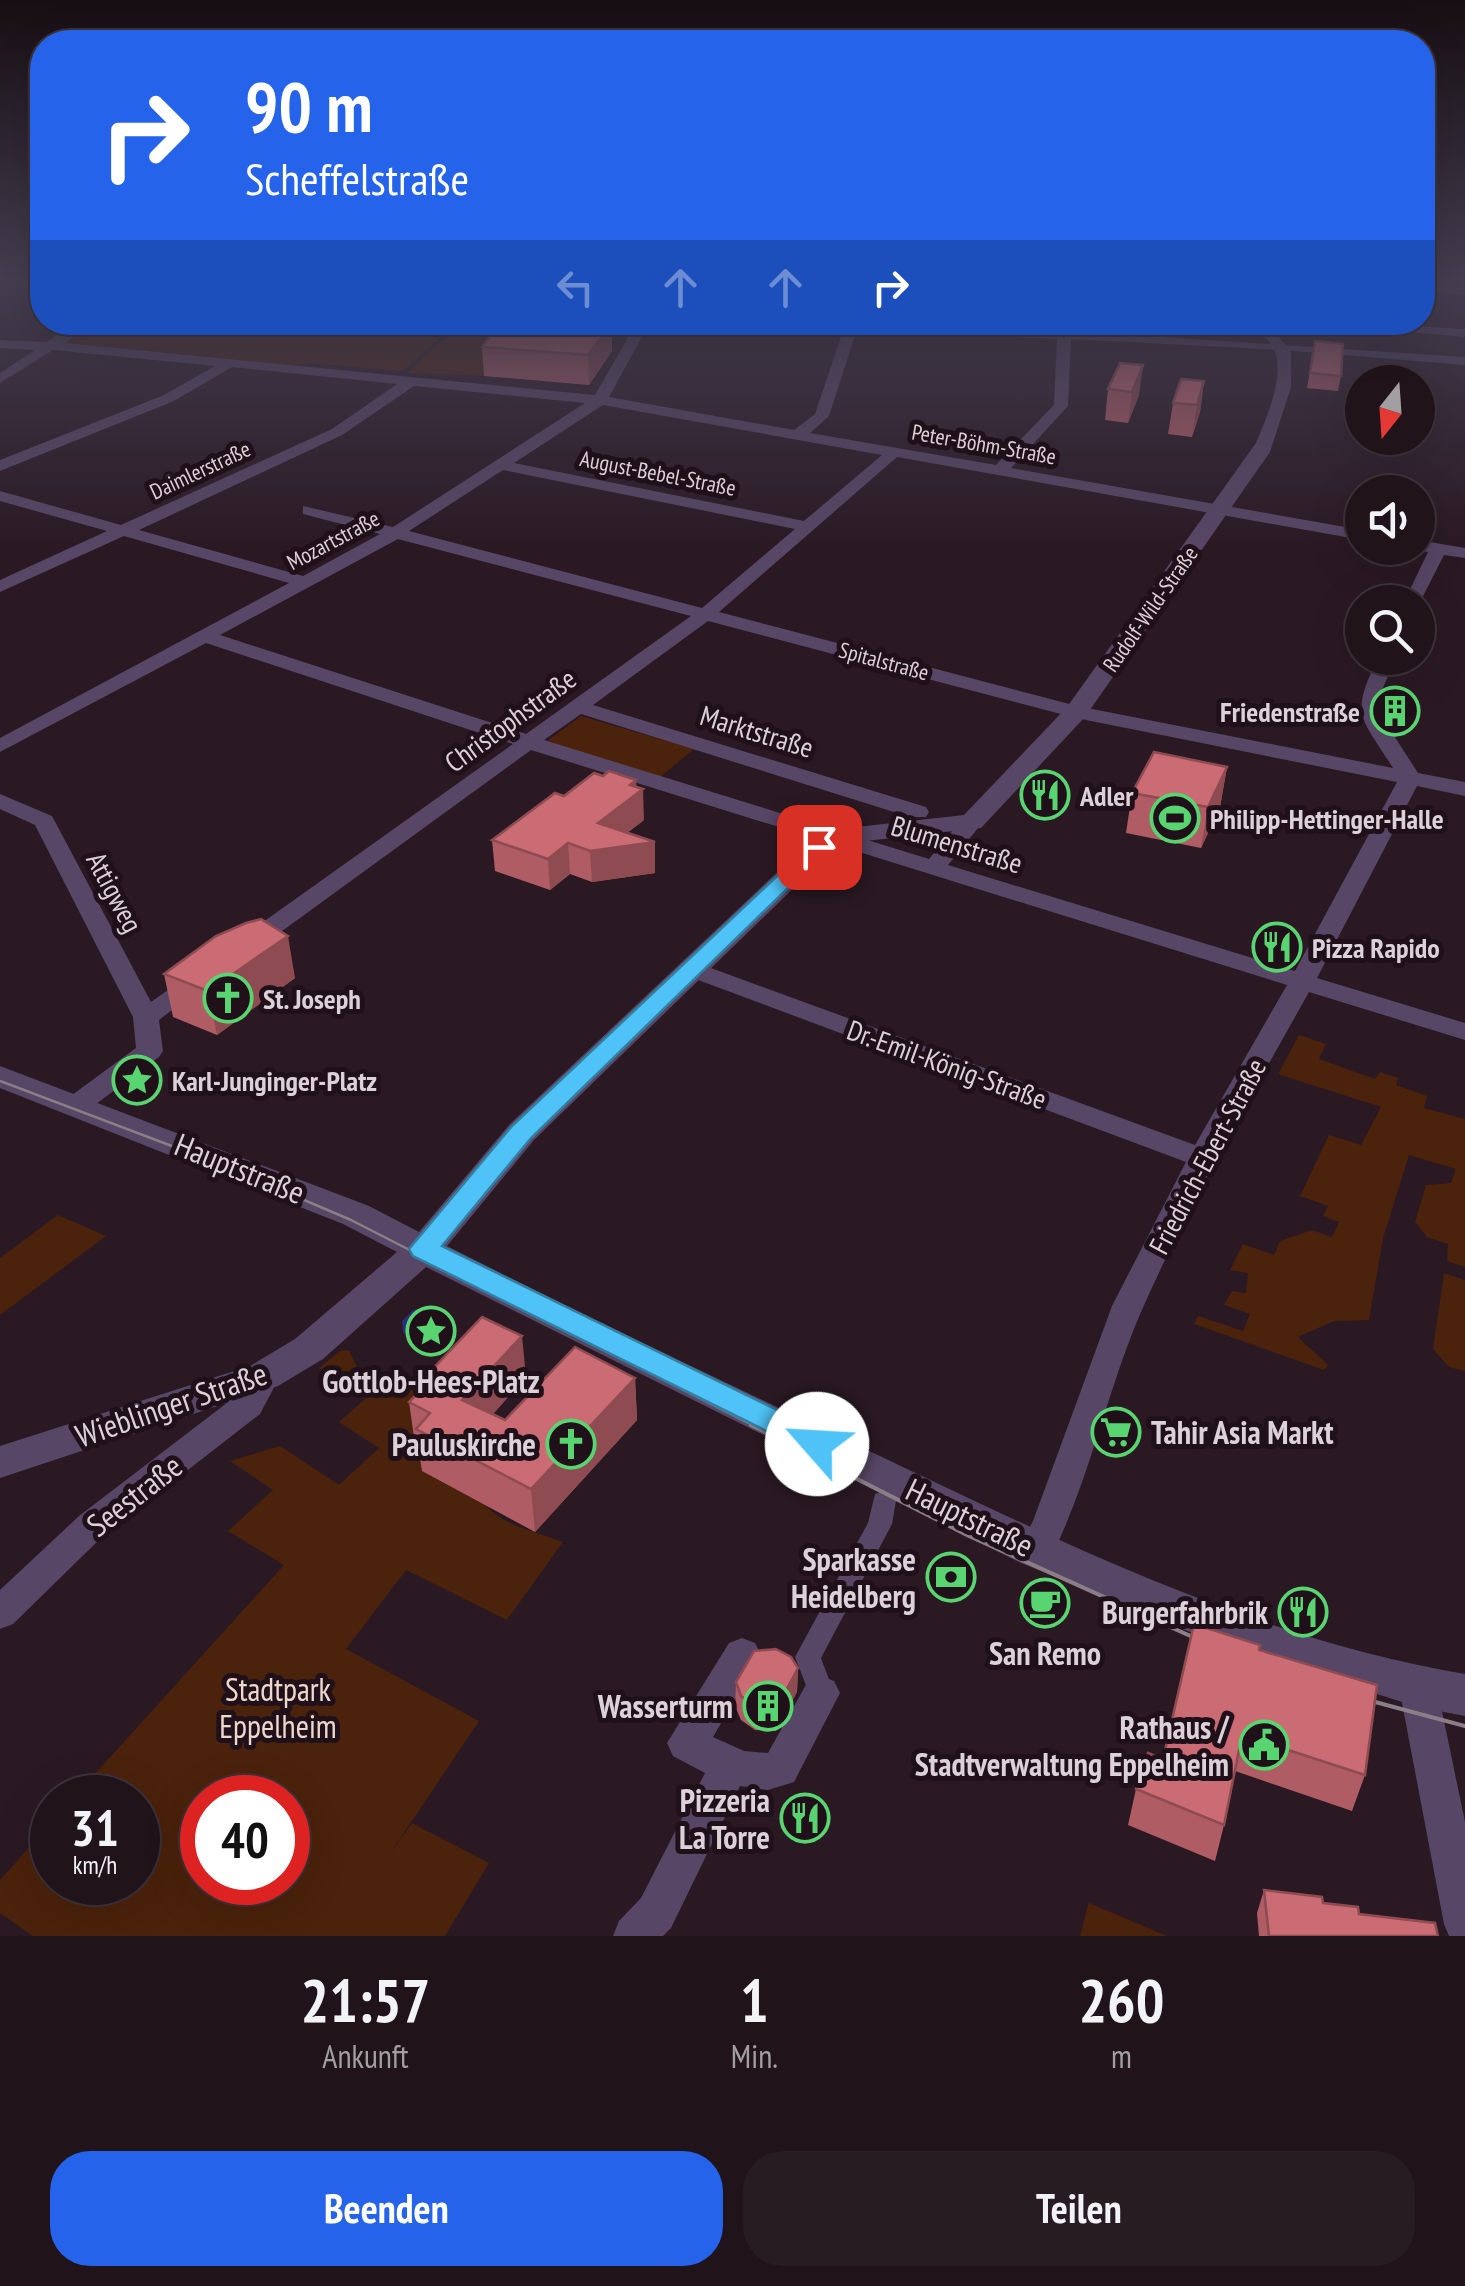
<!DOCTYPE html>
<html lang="de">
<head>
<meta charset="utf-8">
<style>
	body { margin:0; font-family:"PT Sans Narrow",sans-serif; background:#281c23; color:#f1f3f6; height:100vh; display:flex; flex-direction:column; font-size:38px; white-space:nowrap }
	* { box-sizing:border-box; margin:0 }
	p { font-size:32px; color:#a29ea2 }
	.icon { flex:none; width:55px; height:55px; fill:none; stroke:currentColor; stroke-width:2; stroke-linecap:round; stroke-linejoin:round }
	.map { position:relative; height:1936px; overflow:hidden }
	.side { display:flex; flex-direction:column; background:#20131a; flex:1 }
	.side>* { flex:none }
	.guide { position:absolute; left:30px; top:30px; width:1405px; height:305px; border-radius:40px; box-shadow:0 10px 40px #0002,0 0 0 2px #3d3239; background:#2563eb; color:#fff; overflow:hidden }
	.needle { width:65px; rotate:197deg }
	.fabs { position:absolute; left:1345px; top:365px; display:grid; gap:20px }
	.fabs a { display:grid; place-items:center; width:90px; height:90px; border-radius:50%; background:#20131a; box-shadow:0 10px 40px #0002,0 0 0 2px #3d3239; font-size:50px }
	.speed { position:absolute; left:30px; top:1775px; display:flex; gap:20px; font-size:50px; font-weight:700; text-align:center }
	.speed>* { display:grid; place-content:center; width:130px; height:130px; border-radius:50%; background:#20131a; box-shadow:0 10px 40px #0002,0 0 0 2px #3d3239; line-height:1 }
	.speed small { font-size:25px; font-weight:400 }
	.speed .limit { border:15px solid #d22; background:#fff; color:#111 }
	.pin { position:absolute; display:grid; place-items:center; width:85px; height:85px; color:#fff; margin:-42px; border-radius:20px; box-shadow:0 5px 15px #0006 }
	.me { position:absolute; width:110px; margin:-55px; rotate:296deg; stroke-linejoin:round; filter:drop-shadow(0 0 8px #0008) }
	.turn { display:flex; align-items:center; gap:35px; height:210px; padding:0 50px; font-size:45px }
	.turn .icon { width:130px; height:130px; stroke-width:2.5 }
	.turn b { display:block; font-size:70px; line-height:85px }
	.lanes { display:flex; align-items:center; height:95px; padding:0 50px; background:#0003; justify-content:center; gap:50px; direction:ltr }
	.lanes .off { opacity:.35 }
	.eta { display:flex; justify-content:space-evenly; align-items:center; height:170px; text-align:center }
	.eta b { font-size:60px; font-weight:600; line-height:70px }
	.button { display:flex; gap:20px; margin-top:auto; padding:20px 50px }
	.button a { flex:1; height:115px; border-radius:40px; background:#2563eb; color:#fff; font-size:40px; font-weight:600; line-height:115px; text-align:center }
	.button a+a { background:#281c23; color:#f1f3f6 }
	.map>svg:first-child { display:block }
	.green { fill:#4b220b; fill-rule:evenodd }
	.water { fill:#2a2d76 }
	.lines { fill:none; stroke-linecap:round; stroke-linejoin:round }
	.pedestrian { fill:#574665; fill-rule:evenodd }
	.minor { fill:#574665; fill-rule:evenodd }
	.tertiary { fill:#574665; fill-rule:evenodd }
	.tram-far1 { stroke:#8c7e86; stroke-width:2.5 }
	.tram { stroke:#8c7e86; stroke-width:4 }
	.wall { fill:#af5c64 }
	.shaded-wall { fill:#8e4b51 }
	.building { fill:#cb6b74; stroke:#8e4b51; stroke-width:2.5 }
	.route { fill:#4fc3f7; stroke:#337fa1; stroke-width:2.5 }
	.labels { text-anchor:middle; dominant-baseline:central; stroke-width:10; stroke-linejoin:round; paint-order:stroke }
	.far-street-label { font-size:22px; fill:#ddd1d8; stroke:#20101a }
	.poi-label { font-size:28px; font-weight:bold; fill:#ddd1d8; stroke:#20101a; text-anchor:start }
	.street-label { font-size:28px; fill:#ddd1d8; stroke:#20101a }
	.near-street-label { font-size:32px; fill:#ddd1d8; stroke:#20101a }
	.near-poi-label { font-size:32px; font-weight:bold; fill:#ddd1d8; stroke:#20101a; text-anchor:end }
	.near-park-label { font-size:32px; fill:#eed7cc; stroke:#20101a }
</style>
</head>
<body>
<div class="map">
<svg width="1465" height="1936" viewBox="0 0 1465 1936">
	<rect width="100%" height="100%" fill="#2a1923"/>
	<path class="green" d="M91,323H456L403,371L309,363L292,366L62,345Z
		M461,323H566L509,344L484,376L407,373Z
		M581,716L694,749L659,778L546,742Z
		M1299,1035L1326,1044L1319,1059L1375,1079L1380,1072L1398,1078L1396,1085L1427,1096L1424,1108L1465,1119V1267L1447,1261L1448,1244L1427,1237L1415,1222L1426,1185L1451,1183L1456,1169L1409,1155L1383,1238L1369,1320L1334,1321L1298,1337L1328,1365L1324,1370L1194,1324L1198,1316L1243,1331L1250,1314L1224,1305L1232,1291L1246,1293L1248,1273L1230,1270L1243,1244L1274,1255L1280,1241L1312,1230L1332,1237L1339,1222L1323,1216L1328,1206L1300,1196L1329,1135L1361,1145L1381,1107L1278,1074Z
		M58,1215L106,1236L0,1315V1258Z
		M1444,1273L1465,1280V1371L1449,1367L1433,1349Z
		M349,1350L365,1385L378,1387L406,1373L428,1389L416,1445C445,1459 466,1485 486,1506C505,1526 539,1533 563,1542L507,1620L406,1570L346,1649L479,1721L389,1855L412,1823L489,1863L445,1936H33L0,1913V1880L52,1822V1882H138V1798L74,1797L284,1565L228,1531L273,1490L230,1461L280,1446L339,1485L379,1448L339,1422L373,1392L353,1382L346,1386L319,1368L340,1351ZM202,1798H288V1882H202Z
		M1089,1902V1903L1167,1936H1080Z"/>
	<path class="water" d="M430,1307L443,1314L445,1327C431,1340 420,1343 403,1333L402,1321L413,1310Z"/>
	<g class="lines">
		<path class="pedestrian" d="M884,1491L893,1494L896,1501L892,1524L821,1658L834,1693L830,1701L821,1705L812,1701L795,1657L868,1523L875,1494Z"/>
		<path class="minor" d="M1422,284L1465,287V295L1422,292Z
			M77,322H93L65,343L595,395L637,322H650L609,397L794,430L815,414L844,328L797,322L1058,331V322H1072L1071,331L1465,357V365L1282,350L1071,339L1068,406L1011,468L1362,530V540L897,457L719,612L1077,706L1393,768C1361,716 1349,717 1378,658H1396L1378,699L1380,714L1418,773L1465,782V796L1417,786L1317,978L1465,1023V1040L1309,992C1252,1094 1193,1196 1145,1303C1107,1387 1091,1479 1049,1561L1036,1565L1023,1561L1018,1550L1033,1521L1112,1306L1186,1162L682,974L678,969L691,961L700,964L1195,1145L1287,985L531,750L256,950H238L235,945L238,940L513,744L206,643L0,752V738L289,583L124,536L0,592V580L107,531L0,501V491L121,525L332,429L397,384L232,367L174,401L0,471V460L164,395L215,366L53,350L0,383V373L35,350L0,348V340L47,342ZM857,329L1057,339L1054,405L996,465L810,433L829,416ZM414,386L585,403L393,527L303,506V514L380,534L303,576L139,530L342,435ZM603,405L882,455L804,521L514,463ZM503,470L795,529L702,608L409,531ZM398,539L691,616L526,734L220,635ZM708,621L1076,718L1397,782L1295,971L948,865L983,822L980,817H964L929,859L544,740L581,714L910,817H926L929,812L926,807L593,705Z
			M1339,322L1465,329V337L1345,326Z
			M1418,540L1465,548V558L1444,555L1418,606V602H1404L1428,552L1412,549L1418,548Z
			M0,794L52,816L151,1002L189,975H207L211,980L159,1020L163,1051L159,1057L88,1110H68L64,1104L68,1098L136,1048L133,1017L35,825L0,809Z
			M264,1364L275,1367L280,1376L260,1414L103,1536L13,1624L0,1629V1590L79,1516L236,1396L253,1367Z
			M742,1638L755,1643L761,1655L713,1737L744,1751L768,1753L808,1681L821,1676L834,1681L840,1693L794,1782L768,1790L740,1786L671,1928L663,1936H613L619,1921L641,1898L705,1773L673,1756L667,1743L729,1643Z
			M1418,1670L1431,1675L1437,1687L1465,1822V1936H1449L1444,1924L1399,1687L1405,1675Z"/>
		<path class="tertiary" d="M1247,322H1265L1291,351V387L1270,452L1085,717L981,828L839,844L534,1140L447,1246C592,1320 738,1388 884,1458C1067,1545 1264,1641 1465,1674V1716L1418,1707L1222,1645L1021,1563L426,1267L323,1359L278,1386L0,1478V1446L250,1366L295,1339L397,1252L343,1224L0,1088V1066L369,1206L419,1232L510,1124L821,831L964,815L1067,707L1256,443C1266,419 1288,370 1272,345C1266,336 1255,330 1247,322Z"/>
		<path class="tram-far1" d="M0,1081L222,1165L351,1220L756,1427"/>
		<path class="tram" d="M751,1425L969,1536L1217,1648
			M1349,1695L1465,1726"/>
	</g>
	<path class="wall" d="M611,323L612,351L589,385L484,376L482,347Z
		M1315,341L1341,376L1338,391L1307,388Z
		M1120,363L1139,395L1128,423L1105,420L1108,389Z
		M1204,381L1200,412L1192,437L1168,434L1173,403Z
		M1227,767L1220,807L1201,848L1126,833L1132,793Z
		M564,796L644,820L627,833L655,842V873L592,882L570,874L550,890L495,871L492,840Z
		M164,974L295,978L217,1035L173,1017Z
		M427,1375L526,1377L493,1414L505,1420L635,1378L637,1420L535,1532L422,1471L418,1446L415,1444L409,1402L428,1383Z
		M1259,1650L1365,1775L1352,1811L1235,1771L1224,1825L1215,1861L1128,1825L1136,1789Z
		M798,1668L797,1692L776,1731L755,1730L741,1720L735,1706L736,1682Z
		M1264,1890L1323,1903L1438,1936H1259L1257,1913Z"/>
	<path class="shaded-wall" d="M611,323L612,351L589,385L588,355Z
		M1143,365L1139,395L1128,423L1132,392Z
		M1204,381L1200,412L1192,437L1197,405Z
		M1227,767L1220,807L1201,848L1208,807Z
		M636,780L637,794L643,789L644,820L607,848L655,842V873L592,882L590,851L598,823L630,785Z
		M568,843L570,874L550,890L548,859Z
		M288,936L295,978L217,1035L208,991Z
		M522,1336L526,1377L468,1442L462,1400Z
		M635,1378L637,1420L535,1532L531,1489Z
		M798,1668L797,1692L776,1731L777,1707Z"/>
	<path class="building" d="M501,322H609L611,323L588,355L482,347Z
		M1315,341L1343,344L1341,376L1310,373Z
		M1120,363L1143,365L1132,392L1108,389Z
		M1181,379L1204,381L1197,405L1173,403Z
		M1154,752L1227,767L1208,807L1132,793Z
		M609,771L636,780L630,785L643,789L598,823L655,842L590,851L568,843L548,859L492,840L555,793L564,796L594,773L603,776Z
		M261,919L288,936L208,991L164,974L216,936L246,923Z
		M482,1317L522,1336L462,1400L505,1420L575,1347L635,1378L531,1489L416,1429L430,1413L409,1402L433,1378L427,1375Z
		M1194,1624L1260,1645L1259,1650L1377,1685L1365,1775L1242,1735L1224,1825L1136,1789L1148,1753L1163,1759Z
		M776,1649L791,1657L798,1668L777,1707L756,1706L741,1696L736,1682L754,1651Z
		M1264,1890L1322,1897L1323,1903L1358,1907L1359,1914L1435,1923L1438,1936H1269Z"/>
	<linearGradient id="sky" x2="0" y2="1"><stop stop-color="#170e13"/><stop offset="0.51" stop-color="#443e50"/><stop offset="1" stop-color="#443e50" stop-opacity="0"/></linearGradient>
	<rect width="1465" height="550" fill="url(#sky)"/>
	<path class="route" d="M819,841L829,847L826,851L531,1138L442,1246L828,1435L832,1444L828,1453L817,1456L413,1256L409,1249L512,1126L812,843Z"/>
	<defs>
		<g id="building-ring" transform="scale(2.5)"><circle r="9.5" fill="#20101a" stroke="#58d570" stroke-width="1.5"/><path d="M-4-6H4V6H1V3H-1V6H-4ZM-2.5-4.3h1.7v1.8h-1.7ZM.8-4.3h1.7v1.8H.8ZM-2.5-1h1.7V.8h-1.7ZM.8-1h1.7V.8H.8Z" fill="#58d570"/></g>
		<g id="restaurant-ring" transform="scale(2.5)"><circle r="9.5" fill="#20101a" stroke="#58d570" stroke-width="1.5"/><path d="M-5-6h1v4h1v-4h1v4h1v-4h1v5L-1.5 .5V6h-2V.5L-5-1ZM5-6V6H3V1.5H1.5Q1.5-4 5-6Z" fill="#58d570"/></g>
		<g id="stadium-ring" transform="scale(2.5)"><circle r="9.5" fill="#20101a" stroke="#58d570" stroke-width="1.5"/><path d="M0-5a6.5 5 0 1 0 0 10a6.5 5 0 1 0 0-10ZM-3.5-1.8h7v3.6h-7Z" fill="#58d570"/></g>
		<g id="church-ring" transform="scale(2.5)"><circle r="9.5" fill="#20101a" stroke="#58d570" stroke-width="1.5"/><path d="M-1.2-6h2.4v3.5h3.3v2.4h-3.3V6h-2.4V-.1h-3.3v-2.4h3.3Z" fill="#58d570"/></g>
		<g id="sight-ring" transform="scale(2.5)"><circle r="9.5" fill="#20101a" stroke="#58d570" stroke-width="1.5"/><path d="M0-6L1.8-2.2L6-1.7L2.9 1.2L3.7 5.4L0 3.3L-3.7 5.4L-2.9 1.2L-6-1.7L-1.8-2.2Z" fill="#58d570"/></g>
		<g id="supermarket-ring" transform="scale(2.5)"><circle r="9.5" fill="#20101a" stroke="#58d570" stroke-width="1.5"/><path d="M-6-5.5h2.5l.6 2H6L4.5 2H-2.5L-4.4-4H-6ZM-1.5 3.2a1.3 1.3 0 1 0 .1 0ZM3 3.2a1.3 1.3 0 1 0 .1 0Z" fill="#58d570"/></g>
		<g id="bank-ring" transform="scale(2.5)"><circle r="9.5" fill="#20101a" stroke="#58d570" stroke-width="1.5"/><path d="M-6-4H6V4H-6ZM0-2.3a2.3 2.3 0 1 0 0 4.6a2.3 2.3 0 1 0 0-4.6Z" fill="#58d570"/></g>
		<g id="cafe-ring" transform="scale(2.5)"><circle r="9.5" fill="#20101a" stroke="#58d570" stroke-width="1.5"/><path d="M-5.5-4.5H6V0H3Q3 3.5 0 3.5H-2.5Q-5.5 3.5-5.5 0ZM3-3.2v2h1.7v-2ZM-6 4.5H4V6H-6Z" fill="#58d570"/></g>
		<g id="civic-ring" transform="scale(2.5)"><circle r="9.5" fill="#20101a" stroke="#58d570" stroke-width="1.5"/><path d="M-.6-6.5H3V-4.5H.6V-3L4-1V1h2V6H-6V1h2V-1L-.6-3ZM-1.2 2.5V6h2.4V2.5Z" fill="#58d570"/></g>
	</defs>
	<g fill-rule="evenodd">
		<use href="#building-ring" x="1395" y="711"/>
		<use href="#restaurant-ring" x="1045" y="795"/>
		<use href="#stadium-ring" x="1175" y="818"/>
		<use href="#restaurant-ring" x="1277" y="947"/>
		<use href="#church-ring" x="228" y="998"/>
		<use href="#sight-ring" x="137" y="1080"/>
		<use href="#sight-ring" x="431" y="1331"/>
		<use href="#supermarket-ring" x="1116" y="1432"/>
		<use href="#church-ring" x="571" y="1444"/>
		<use href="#bank-ring" x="951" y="1577"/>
		<use href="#cafe-ring" x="1045" y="1603"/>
		<use href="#restaurant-ring" x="1303" y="1612"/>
		<use href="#building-ring" x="768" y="1706"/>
		<use href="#civic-ring" x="1264" y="1745"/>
		<use href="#restaurant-ring" x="805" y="1818"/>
	</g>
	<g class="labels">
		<g class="far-street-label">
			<text transform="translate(984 444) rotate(10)">Peter-Böhm-Straße</text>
			<text transform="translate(200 470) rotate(-25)">Daimlerstraße</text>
			<text transform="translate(658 473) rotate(11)">August-Bebel-Straße</text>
			<text transform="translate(333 540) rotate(-28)">Mozartstraße</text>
			<text transform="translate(1150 609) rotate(-55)">Rudolf-Wild-Straße</text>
			<text transform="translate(884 661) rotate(15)">Spitalstraße</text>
		</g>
		<g class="poi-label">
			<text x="1360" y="711" text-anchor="end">Friedenstraße</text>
			<text x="1080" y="795">Adler</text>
			<text x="1210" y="818">Philipp-Hettinger-Halle</text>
			<text x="1312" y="947">Pizza Rapido</text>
			<text x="263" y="998">St. Joseph</text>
			<text x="172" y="1080">Karl-Junginger-Platz</text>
		</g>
		<g class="street-label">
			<text transform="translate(510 720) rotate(-36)">Christophstraße</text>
			<text transform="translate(757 731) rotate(17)">Marktstraße</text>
			<text transform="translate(957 844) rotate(17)">Blumenstraße</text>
			<text transform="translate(115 892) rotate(62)">Attigweg</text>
			<text transform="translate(947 1064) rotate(20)">Dr.-Emil-König-Straße</text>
			<text transform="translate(1207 1156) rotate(-62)">Friedrich-Ebert-Straße</text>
		</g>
		<g class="near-street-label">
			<text transform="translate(240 1168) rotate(22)">Hauptstraße</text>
			<text transform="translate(171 1404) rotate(-19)">Wieblinger Straße</text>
			<text transform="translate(134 1495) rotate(-38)">Seestraße</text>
			<text transform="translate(970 1517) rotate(26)">Hauptstraße</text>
		</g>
		<g class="near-poi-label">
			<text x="431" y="1381" text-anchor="middle">Gottlob-Hees-Platz</text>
			<text x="1151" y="1432" text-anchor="start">Tahir Asia Markt</text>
			<text x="536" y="1444">Pauluskirche</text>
			<text x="916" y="1559">Sparkasse<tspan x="916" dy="37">Heidelberg</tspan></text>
			<text x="1268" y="1612">Burgerfahrbrik</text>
			<text x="1045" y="1653" text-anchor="middle">San Remo</text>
			<text x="733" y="1706">Wasserturm</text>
			<text x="1229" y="1727">Rathaus /<tspan x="1229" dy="37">Stadtverwaltung Eppelheim</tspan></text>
			<text x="770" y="1800">Pizzeria<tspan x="770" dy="37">La Torre</tspan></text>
		</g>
		<g class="near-park-label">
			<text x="278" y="1689">Stadtpark<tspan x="278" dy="37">Eppelheim</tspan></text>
		</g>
	</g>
</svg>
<div class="fabs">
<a><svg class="needle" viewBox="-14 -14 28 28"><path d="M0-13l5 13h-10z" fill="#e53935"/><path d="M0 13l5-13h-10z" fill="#a29ea2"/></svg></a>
<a><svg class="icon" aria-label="sound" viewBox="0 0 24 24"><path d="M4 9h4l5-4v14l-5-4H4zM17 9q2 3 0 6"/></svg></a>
<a><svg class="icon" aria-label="search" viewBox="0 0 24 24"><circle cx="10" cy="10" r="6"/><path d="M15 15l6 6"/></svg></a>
</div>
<div class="speed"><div>31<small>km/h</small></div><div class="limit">40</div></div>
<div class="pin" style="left:819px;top:847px;background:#d93025"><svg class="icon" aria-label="arrive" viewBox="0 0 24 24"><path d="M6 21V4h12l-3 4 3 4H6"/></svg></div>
<svg class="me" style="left:817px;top:1444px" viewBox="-20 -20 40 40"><circle r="19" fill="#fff"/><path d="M0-13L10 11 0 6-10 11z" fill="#4fc3f7"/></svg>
<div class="guide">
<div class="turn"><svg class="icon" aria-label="right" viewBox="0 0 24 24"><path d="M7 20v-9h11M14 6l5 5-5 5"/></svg><div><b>90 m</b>Scheffelstraße</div></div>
<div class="lanes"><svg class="icon off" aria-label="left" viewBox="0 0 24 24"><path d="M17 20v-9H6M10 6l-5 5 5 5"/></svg><svg class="icon off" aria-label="ahead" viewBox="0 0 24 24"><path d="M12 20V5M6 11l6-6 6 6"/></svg><svg class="icon off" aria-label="ahead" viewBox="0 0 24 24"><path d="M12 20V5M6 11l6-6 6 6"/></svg><svg class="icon" aria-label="right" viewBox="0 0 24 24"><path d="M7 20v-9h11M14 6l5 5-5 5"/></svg></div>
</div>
</div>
<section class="side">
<div class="eta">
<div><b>21:57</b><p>Ankunft</p></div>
<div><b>1</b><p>Min.</p></div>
<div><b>260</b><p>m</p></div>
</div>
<div class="button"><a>Beenden</a><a>Teilen</a></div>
</section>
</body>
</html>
